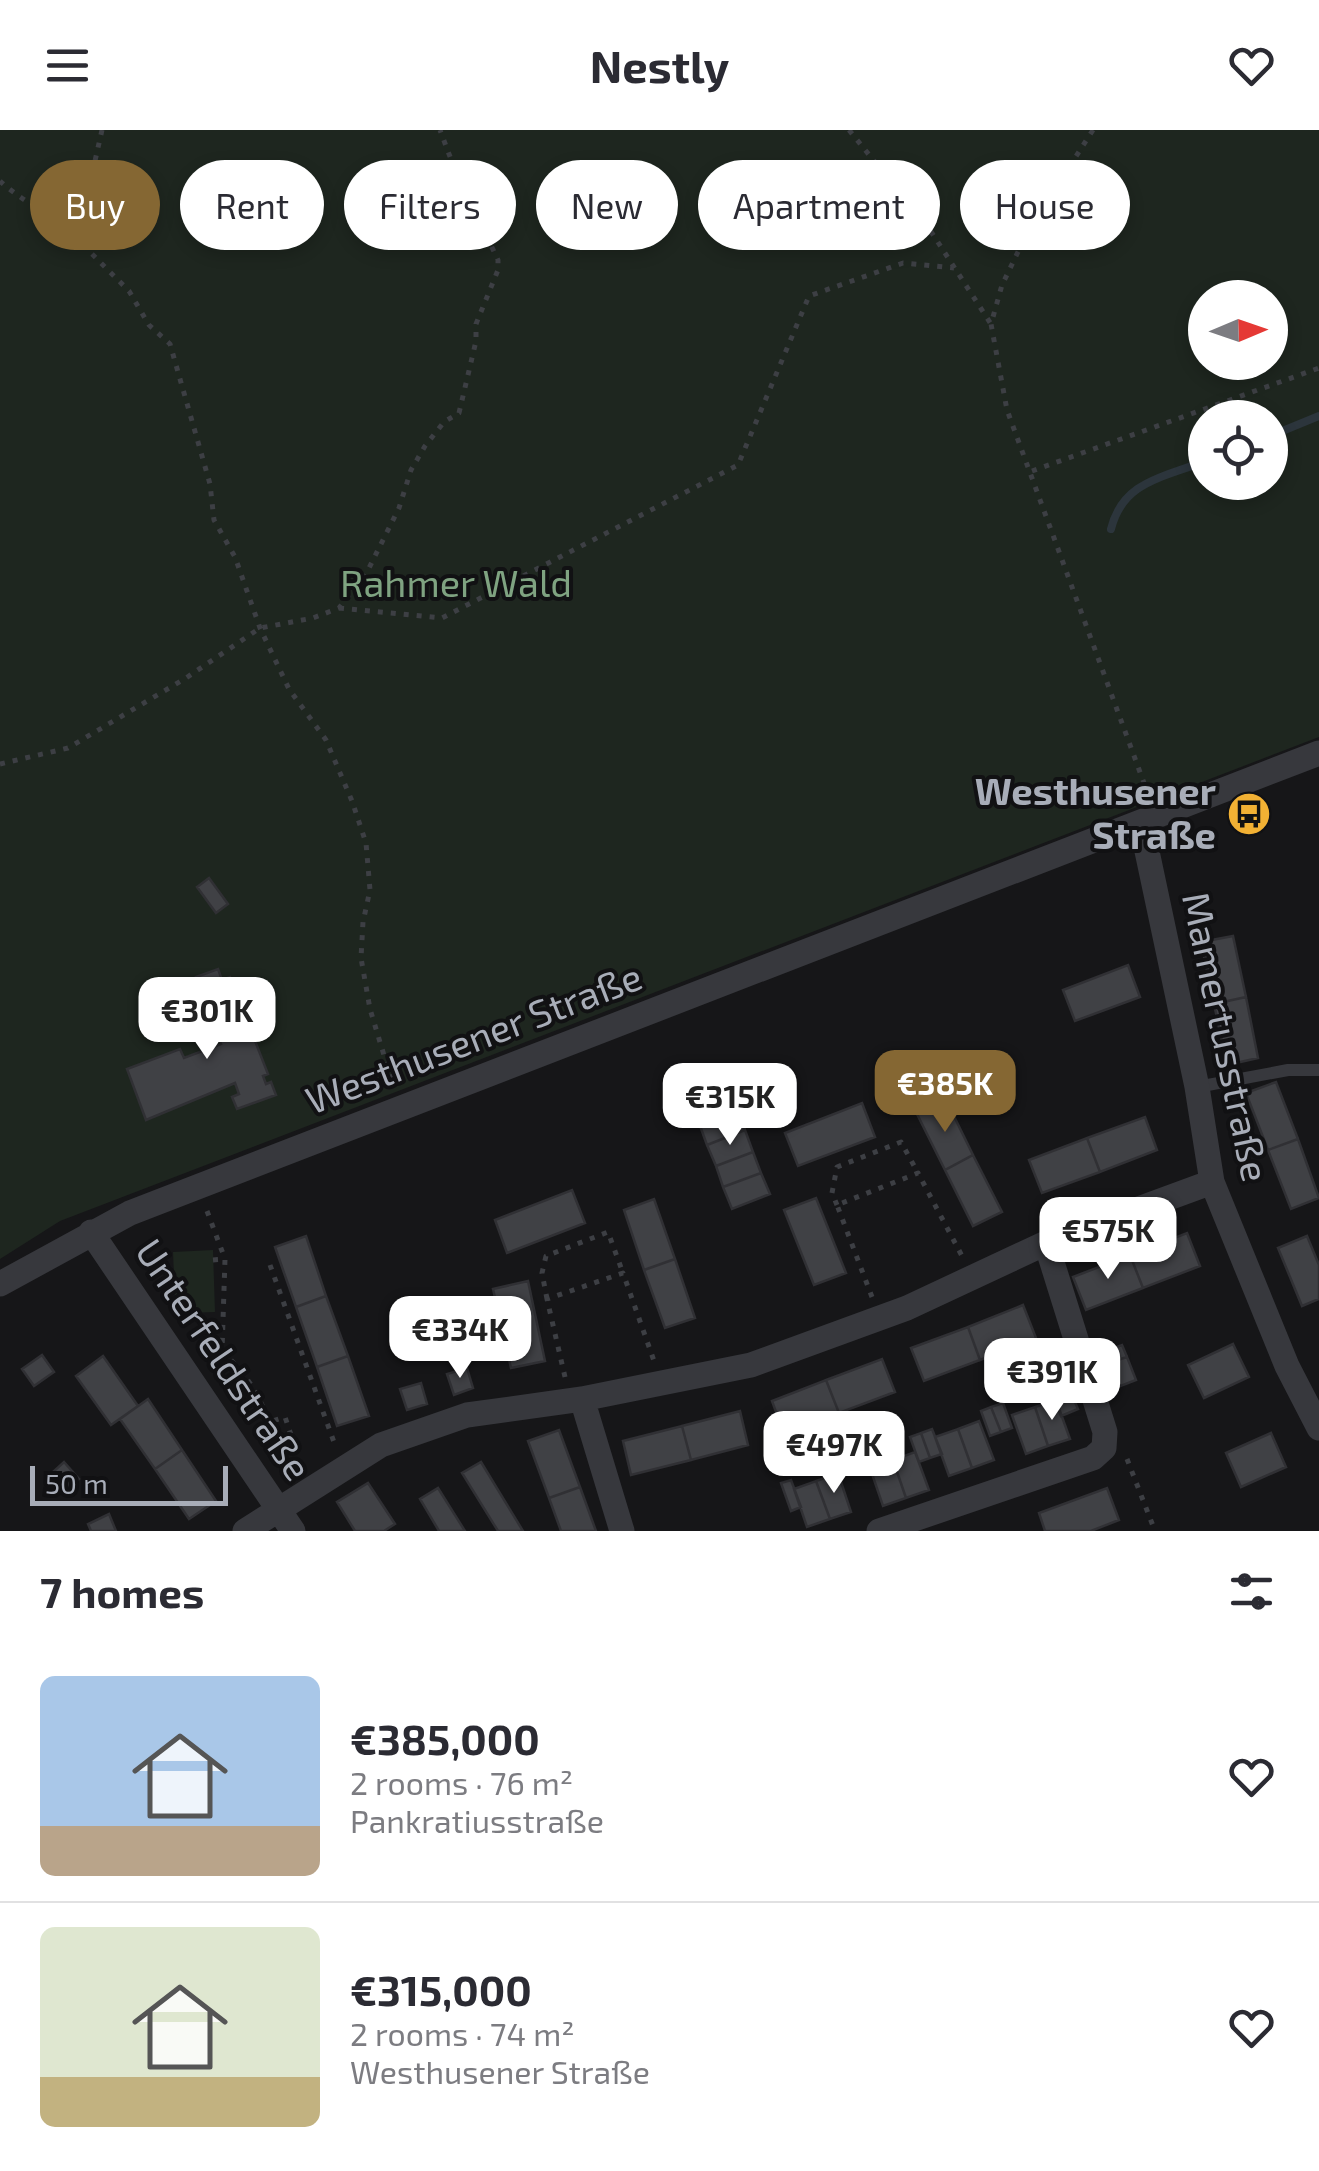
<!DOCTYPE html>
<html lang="en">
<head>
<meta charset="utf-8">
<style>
  :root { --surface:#fff; --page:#f7f7f7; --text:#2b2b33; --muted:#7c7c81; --line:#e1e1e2; --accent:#856733 }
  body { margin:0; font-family:"Exo 2",sans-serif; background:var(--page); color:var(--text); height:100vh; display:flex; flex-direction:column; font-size:38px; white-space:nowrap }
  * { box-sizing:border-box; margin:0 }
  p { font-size:32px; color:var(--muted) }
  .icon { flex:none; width:55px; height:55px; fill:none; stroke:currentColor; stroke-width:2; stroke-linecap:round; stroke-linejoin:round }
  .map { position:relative; height:1401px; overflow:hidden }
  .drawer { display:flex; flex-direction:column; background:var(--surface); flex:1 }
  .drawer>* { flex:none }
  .hud { position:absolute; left:30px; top:30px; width:1260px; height:90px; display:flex; gap:20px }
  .needle { width:65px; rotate:88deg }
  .fabs { position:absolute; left:1188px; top:150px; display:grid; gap:20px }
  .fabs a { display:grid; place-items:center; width:100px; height:100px; border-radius:50%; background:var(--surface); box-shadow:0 5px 15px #0003; font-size:50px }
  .scale { position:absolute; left:30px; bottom:25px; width:198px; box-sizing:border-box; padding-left:10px; border:5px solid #a8adb8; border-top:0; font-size:28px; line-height:35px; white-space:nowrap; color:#a8adb8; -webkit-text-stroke:8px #111113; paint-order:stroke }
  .price { position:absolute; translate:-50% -85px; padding:0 22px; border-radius:20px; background:#fff; color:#222; font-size:32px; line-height:65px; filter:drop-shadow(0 2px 5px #0008) }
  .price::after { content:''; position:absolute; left:50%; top:60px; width:30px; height:22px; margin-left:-15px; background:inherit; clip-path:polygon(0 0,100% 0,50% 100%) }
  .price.active { background:var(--accent); color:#fff }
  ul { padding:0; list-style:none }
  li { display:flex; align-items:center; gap:30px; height:250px; padding:0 40px }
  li+li { border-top:2px solid var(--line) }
  li span { display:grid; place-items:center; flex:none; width:280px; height:200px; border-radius:15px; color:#555 }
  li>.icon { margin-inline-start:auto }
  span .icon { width:120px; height:120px; fill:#fffc; stroke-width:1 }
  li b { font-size:42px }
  h2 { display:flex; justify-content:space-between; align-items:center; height:120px; padding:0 40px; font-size:42px }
  .chip { padding:0 35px; border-radius:45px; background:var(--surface); box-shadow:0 5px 15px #0003; font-size:35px; line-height:90px }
  .chip.active { background:var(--accent); color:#fff }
  header { display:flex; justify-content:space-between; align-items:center; height:130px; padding:0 40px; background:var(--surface); font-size:45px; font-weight:700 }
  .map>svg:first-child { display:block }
</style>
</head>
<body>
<header><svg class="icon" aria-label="menu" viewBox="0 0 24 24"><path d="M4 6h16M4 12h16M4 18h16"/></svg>Nestly<svg class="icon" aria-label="heart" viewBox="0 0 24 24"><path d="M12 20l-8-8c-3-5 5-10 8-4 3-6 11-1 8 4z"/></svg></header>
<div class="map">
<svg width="1319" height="1401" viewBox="0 0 1319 1401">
  <rect width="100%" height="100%" fill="#161618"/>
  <path fill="#1e261f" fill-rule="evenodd" d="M0 0H1319V607L60 1091 0 1129ZM1205 168H1270V232H1205ZM1205 288H1270V352H1205Z
    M213 1120 215 1182 186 1183 175 1167 173 1122Z"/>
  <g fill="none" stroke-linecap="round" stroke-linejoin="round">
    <path stroke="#2c353c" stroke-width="8" d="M1270 306 1319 286
      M1111 399C1123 351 1163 348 1205 331"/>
  </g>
  <path fill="#404145" stroke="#303034" stroke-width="2.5" d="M209 748 228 774 216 783 197 757Z
    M1233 806 1246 867 1214 874 1201 812Z
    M1128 835 1140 867 1075 891 1063 860Z
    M218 839 222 850 200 858 196 847Z
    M230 847 268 944 263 946 266 954 271 952 276 965 237 979 232 967 239 964 235 953 146 990 127 939 180 919 184 928 221 914 200 858Z
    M1246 867 1258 928 1227 935 1214 874Z
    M1276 952 1298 1009 1268 1020 1246 963Z
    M728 957 737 979 699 993 691 972Z
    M946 970 973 1025 945 1040 917 984Z
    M862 973 875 1007 798 1036 785 1003Z
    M737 979 745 1000 707 1015 699 993Z
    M1145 987 1157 1020 1100 1042 1087 1008Z
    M745 1000 753 1022 716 1036 707 1015Z
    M1087 1008 1100 1042 1042 1063 1029 1030Z
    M1298 1009 1319 1068 1291 1079 1268 1020Z
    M753 1022 761 1043 723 1057 716 1036Z
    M973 1025 1002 1082 973 1096 945 1040Z
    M761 1043 770 1064 732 1079 723 1057Z
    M572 1060 585 1093 507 1123 495 1090Z
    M816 1068 846 1143 814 1155 784 1080Z
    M654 1069 675 1129 644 1140 624 1080Z
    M1187 1103 1200 1136 1143 1158 1130 1125Z
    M306 1106 326 1166 296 1177 275 1117Z
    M1307 1106 1319 1135V1169L1302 1176 1278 1118Z
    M1130 1125 1143 1158 1086 1180 1073 1147Z
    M675 1129 695 1188 665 1198 644 1140Z
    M528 1151 545 1231 511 1238 493 1159Z
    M326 1166 348 1226 317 1237 296 1177Z
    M1023 1175 1036 1208 980 1230 968 1197Z
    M968 1197 980 1230 924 1251 911 1218Z
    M1233 1214 1249 1247 1204 1268 1188 1235Z
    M1122 1215 1127 1227 1108 1233 1103 1222Z
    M42 1225 54 1242 34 1256 22 1239Z
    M103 1226 138 1276 111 1295 76 1246Z
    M348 1226 369 1286 337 1296 317 1237Z
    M1127 1227 1136 1250 1118 1257 1108 1233Z
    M882 1229 895 1262 839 1283 826 1250Z
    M467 1238 473 1258 454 1265 447 1244Z
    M826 1250 839 1283 784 1304 772 1271Z
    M1066 1251 1078 1279 1061 1286 1050 1258Z
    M421 1253 427 1274 407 1280 400 1259Z
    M148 1269 182 1320 155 1339 120 1289Z
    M1056 1270 1070 1309 1048 1316 1035 1277Z
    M1003 1273 1012 1298 1001 1302 991 1277Z
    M991 1277 1001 1302 990 1306 981 1281Z
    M1035 1277 1048 1316 1026 1324 1012 1285Z
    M740 1281 748 1315 691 1330 682 1296Z
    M979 1291 994 1330 972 1338 958 1299Z
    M682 1296 691 1330 631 1345 623 1311Z
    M932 1299 942 1324 930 1328 921 1303Z
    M958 1299 972 1338 949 1346 935 1307Z
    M559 1300 580 1357 549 1368 528 1311Z
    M921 1303 930 1328 919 1332 910 1307Z
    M1271 1303 1286 1337 1241 1357 1226 1323Z
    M182 1320 216 1371 189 1389 155 1339Z
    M915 1322 929 1360 906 1368 893 1330Z
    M893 1330 906 1368 883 1376 870 1338Z
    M64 1332 79 1349 69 1358 54 1341Z
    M481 1332 523 1401H498L462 1343Z
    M838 1343 851 1382 830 1389 816 1351Z
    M791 1350 801 1377 791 1381 781 1353Z
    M816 1351 830 1389 807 1397 794 1359Z
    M368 1353 395 1394 384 1401H355L337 1372Z
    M580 1357 596 1401H561L549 1368Z
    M438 1358 465 1401H439L420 1369Z
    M1107 1358 1119 1390 1091 1401H1045L1039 1383Z
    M109 1384 116 1401H91L88 1394Z"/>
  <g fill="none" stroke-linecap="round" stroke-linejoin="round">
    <path stroke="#3d3f44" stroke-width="5" stroke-dasharray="5 8" stroke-linecap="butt" d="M102 0 80 97 85 117 129 161 149 195 170 214 210 354 214 390 235 427 260 498 289 559 326 610 352 671 366 713 370 760 363 792 361 828 370 879 393 955
      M849 0 930 100 991 194
      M1093 0 1029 99 1002 155 991 194 1007 280 1144 653 1143 665
      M0 51C14 65 61 95 80 97
      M1032 341 1319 238
      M339 478 442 488 738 335 809 166 903 133 954 138
      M0 634 68 618 186 548 260 498 313 488 339 478 367 442 399 378 411 340 425 316 444 292 459 283 476 211V194L498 140V130L455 40 440 0
      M837 1075 832 1063 837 1037 901 1012 918 1043
      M207 1081 225 1129
      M213 1130 225 1129 222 1221C246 1244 258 1262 269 1292L285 1287 292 1308
      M270 1135 335 1315
      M872 1167 837 1075 918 1043 962 1126
      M547 1169 542 1143 546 1126 608 1102 623 1143
      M565 1247 547 1169 623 1143 654 1231
      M1127 1329 1155 1401"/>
    <path stroke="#37383d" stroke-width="12" d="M1197 957 1288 940H1319"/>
    <path stroke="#37383d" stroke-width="25" d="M1141 693 1197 957 1212 1052 1287 1236 1319 1298
      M91 1102 293 1401
      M0 1154 130 1083 1319 623
      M582 1269 622 1401
      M245 1401 381 1315 467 1285 582 1269 751 1235 907 1178 1046 1113 1212 1052
      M879 1401 1093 1328 1104 1318 1105 1302 1046 1113"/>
  </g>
  <defs>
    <g id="bus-disc" transform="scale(2.25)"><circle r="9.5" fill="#f2b134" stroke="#111113"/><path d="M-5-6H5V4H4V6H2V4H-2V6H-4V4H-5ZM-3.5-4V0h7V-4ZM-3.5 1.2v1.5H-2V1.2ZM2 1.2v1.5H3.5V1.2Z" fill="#111"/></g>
  </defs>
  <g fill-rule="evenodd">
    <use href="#bus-disc" x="1249" y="684"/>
  </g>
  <g text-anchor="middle" stroke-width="8" stroke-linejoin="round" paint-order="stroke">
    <g font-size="38" fill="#7fa381" stroke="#111113">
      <text x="456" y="467">Rahmer Wald</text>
    </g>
    <g font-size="38" font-weight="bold" fill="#a8adb8" stroke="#111113" text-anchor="end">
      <text x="1216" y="675">Westhusener<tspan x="1216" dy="44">Straße</tspan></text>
    </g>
    <g font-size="38" fill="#a8adb8" stroke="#111113">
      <text transform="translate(1225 907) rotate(78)" y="13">Mamertusstraße</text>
      <text transform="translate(474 909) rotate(-21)" y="13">Westhusener Straße</text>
      <text transform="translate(223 1230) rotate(56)" y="13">Unterfeldstraße</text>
    </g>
  </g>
</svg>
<div class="fabs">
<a><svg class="needle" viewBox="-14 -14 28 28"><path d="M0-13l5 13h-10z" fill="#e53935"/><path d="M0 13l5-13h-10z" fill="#7c7c81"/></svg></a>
<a><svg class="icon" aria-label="locate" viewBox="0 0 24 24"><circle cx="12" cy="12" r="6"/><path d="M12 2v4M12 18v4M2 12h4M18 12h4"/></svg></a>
</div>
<div class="scale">50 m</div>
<b class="price" style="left:207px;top:932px">€301K</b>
<b class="price active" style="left:945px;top:1005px">€385K</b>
<b class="price" style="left:730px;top:1018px">€315K</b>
<b class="price" style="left:1108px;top:1152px">€575K</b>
<b class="price" style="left:460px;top:1251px">€334K</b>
<b class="price" style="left:1052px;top:1293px">€391K</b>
<b class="price" style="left:834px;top:1366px">€497K</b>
<div class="hud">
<a class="chip active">Buy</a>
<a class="chip">Rent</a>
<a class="chip">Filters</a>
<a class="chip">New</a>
<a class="chip">Apartment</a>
<a class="chip">House</a>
</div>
</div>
<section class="drawer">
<h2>7 homes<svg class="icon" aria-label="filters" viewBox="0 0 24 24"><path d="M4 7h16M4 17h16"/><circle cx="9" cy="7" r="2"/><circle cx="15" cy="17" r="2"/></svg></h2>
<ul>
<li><span style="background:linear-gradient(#a9c7e8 75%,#b9a48a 0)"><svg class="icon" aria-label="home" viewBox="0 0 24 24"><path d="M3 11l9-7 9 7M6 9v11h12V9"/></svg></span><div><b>€385,000</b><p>2 rooms · 76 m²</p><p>Pankratiusstraße</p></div><svg class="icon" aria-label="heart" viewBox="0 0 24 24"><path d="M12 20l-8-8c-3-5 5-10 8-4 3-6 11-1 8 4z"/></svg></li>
<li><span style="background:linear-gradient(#dfe7d0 75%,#c2b280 0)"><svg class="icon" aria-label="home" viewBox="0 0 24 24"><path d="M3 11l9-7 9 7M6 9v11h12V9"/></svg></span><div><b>€315,000</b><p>2 rooms · 74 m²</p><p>Westhusener Straße</p></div><svg class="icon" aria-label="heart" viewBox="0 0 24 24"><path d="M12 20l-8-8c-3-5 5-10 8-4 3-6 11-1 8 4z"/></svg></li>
</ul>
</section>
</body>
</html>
